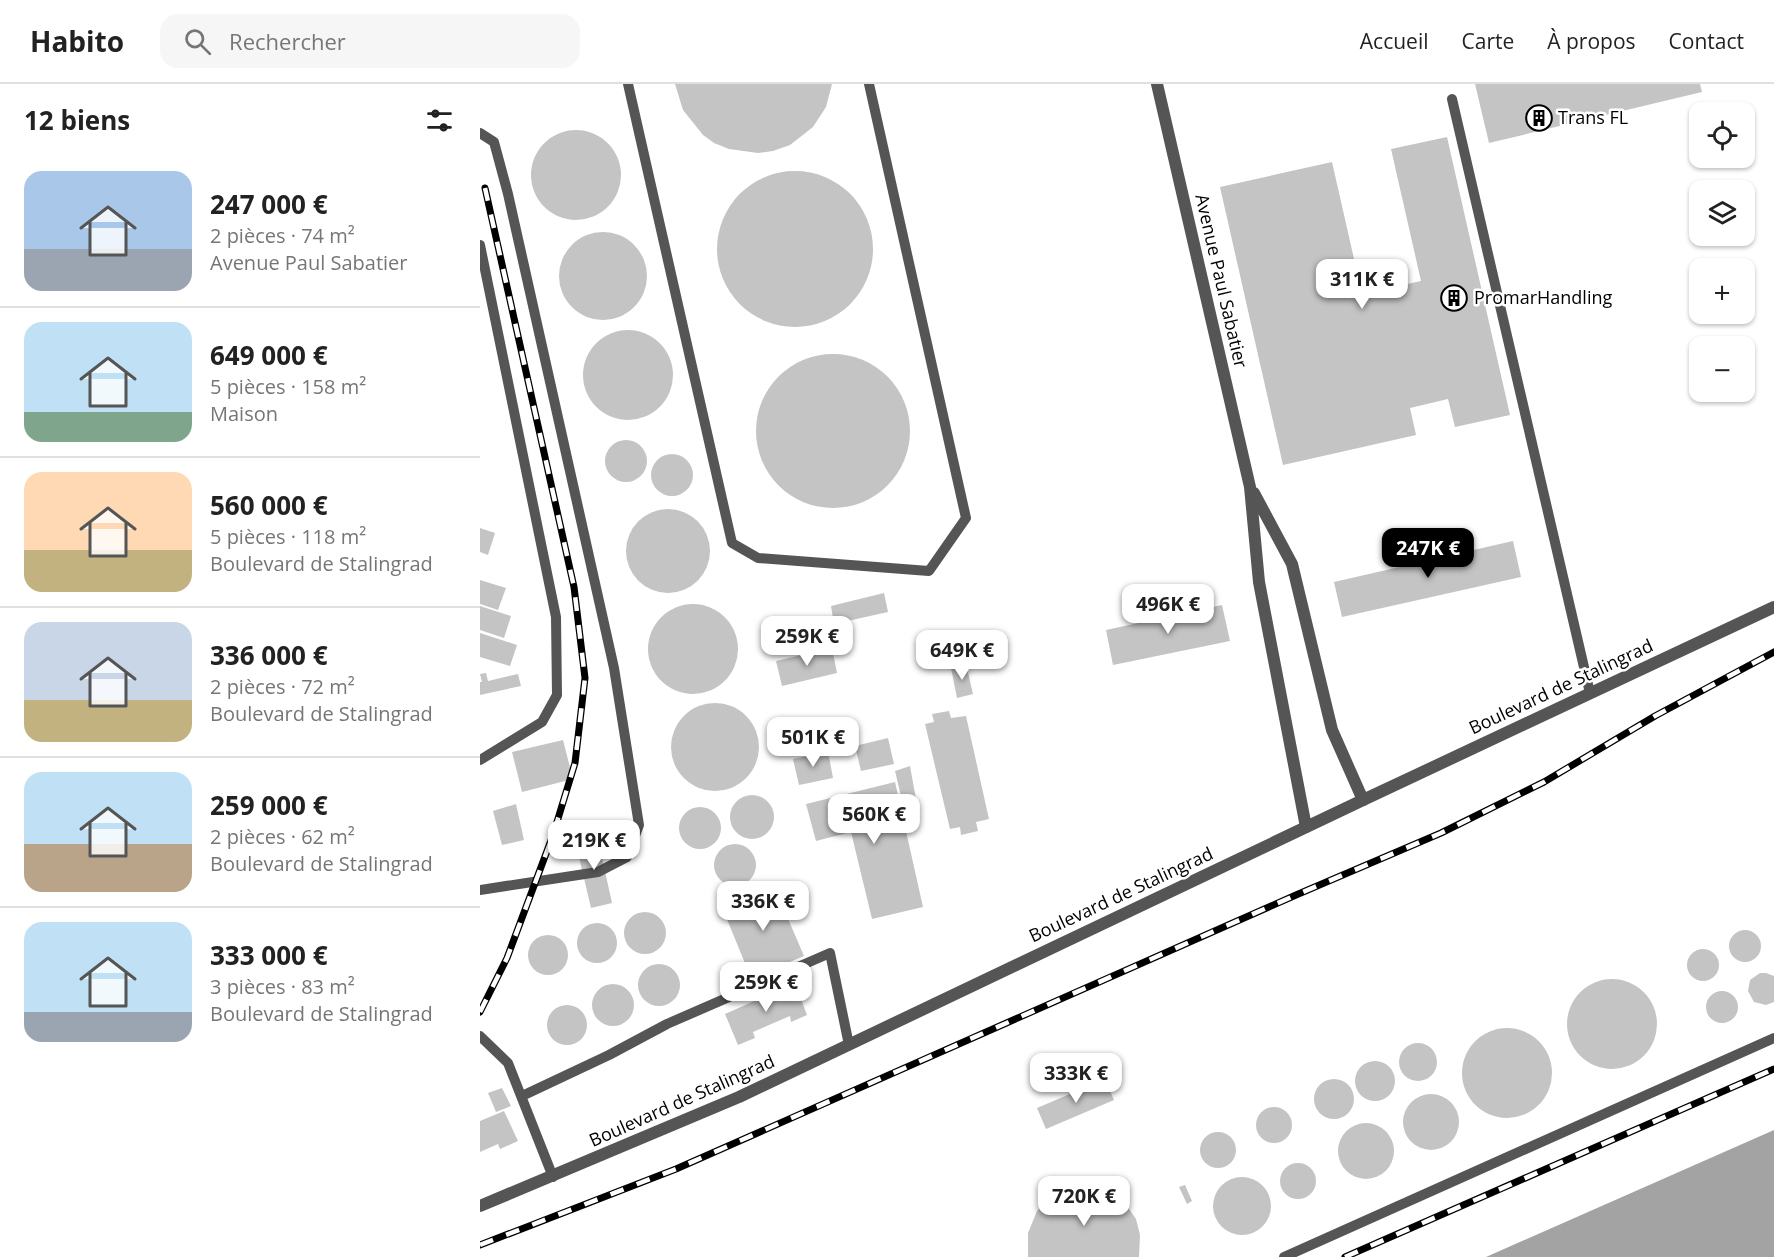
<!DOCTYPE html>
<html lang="fr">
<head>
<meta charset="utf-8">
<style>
  :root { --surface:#fff; --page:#f6f6f6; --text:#222; --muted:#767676; --line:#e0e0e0; --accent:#000 }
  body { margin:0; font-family:"Open Sans",sans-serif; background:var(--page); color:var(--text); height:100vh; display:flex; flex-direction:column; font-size:22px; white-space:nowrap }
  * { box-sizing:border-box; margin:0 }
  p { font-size:20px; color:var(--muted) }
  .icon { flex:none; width:33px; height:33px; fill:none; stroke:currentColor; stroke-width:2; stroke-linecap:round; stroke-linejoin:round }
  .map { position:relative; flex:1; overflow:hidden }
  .sheet { display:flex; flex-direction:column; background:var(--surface); width:480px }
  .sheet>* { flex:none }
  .buttons { position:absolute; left:1209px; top:18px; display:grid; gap:12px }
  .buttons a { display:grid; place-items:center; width:66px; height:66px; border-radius:12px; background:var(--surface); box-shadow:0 2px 4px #0004; font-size:30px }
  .price { position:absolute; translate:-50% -51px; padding:0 14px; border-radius:12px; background:#fff; color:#222; font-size:20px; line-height:39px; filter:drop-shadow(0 2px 3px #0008) }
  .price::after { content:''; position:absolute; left:50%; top:36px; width:18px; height:14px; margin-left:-9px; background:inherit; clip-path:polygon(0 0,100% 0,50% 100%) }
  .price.selected { background:var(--accent); color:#fff }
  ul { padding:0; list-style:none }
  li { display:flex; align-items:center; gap:18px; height:150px; padding:0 24px }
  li+li { border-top:2px solid var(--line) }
  li span { display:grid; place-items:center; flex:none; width:168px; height:120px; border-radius:18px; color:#555 }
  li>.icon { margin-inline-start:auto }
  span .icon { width:72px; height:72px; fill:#fffc; stroke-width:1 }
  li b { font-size:26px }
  h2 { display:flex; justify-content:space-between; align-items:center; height:72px; padding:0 24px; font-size:26px }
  header { display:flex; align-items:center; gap:36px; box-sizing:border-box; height:84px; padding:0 30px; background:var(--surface); border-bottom:2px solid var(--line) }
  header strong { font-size:28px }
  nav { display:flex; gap:33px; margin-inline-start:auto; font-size:21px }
  .search { width:420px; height:54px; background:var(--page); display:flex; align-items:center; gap:15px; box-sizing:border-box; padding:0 21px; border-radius:18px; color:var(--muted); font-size:22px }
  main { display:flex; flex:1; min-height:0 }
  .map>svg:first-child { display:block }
</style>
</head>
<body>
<header>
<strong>Habito</strong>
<div class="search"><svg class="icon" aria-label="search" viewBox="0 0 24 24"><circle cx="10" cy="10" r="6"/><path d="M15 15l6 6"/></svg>Rechercher</div>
<nav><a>Accueil</a><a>Carte</a><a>À propos</a><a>Contact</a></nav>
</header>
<main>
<section class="sheet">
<h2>12 biens<svg class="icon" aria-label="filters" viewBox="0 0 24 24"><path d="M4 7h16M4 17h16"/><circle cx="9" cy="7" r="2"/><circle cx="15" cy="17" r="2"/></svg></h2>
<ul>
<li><span style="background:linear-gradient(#a9c7e8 65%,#9aa5b1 0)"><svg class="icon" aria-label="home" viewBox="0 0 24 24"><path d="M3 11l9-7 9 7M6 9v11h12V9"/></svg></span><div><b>247 000 €</b><p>2 pièces · 74 m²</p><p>Avenue Paul Sabatier</p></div></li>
<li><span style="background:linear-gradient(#bfe0f5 75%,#7fa58c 0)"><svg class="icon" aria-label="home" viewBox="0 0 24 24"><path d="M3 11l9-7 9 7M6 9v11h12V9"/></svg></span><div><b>649 000 €</b><p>5 pièces · 158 m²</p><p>Maison</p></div></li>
<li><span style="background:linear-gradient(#ffd9b3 65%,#c2b280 0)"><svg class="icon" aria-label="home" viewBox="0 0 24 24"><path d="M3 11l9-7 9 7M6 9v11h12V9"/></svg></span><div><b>560 000 €</b><p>5 pièces · 118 m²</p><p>Boulevard de Stalingrad</p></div></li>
<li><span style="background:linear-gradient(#c9d6e8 65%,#c2b280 0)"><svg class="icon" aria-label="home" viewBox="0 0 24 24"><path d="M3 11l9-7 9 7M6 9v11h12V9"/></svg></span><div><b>336 000 €</b><p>2 pièces · 72 m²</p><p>Boulevard de Stalingrad</p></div></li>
<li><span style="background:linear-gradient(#bfe0f5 60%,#b9a48a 0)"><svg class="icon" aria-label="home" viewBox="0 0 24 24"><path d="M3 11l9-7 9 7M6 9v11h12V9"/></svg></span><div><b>259 000 €</b><p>2 pièces · 62 m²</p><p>Boulevard de Stalingrad</p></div></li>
<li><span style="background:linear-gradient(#bfe0f5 75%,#9aa5b1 0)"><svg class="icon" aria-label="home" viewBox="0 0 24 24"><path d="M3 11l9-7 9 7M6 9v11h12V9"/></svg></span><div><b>333 000 €</b><p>3 pièces · 83 m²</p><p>Boulevard de Stalingrad</p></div></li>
</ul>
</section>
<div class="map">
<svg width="1294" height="1173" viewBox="0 0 1294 1173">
  <rect width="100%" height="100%" fill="#fff"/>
  <path fill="#a3a3a3" d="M1294 1046V1173H1006Z"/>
  <path fill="#c4c4c4" d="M195 0H352L346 23 333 43 310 61 293 67 278 69 249 65 234 59 223 51 203 26Z
    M995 0H1220L1222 8 1009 59Z
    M51 91a45 45 0 1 1 90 0a45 45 0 1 1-90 0Z
    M967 53 1030 331 975 343 968 315 930 324 936 351 803 381 740 103 852 78 882 210 941 197 911 65Z
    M237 165a78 78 0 1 1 156 0a78 78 0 1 1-156 0Z
    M79 192a44 44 0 1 1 88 0a44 44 0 1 1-88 0Z
    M103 291a45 45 0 1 1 90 0a45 45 0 1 1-90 0Z
    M276 347a77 77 0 1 1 154 0a77 77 0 1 1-154 0Z
    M125 377a21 21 0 1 1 42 0a21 21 0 1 1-42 0Z
    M171 391a21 21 0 1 1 42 0a21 21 0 1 1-42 0Z
    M146 467a42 42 0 1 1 84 0a42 42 0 1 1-84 0Z
    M0 444 15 449 8 471 0 468Z
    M1033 457 1041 493 862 533 854 498Z
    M0 496 26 504 18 526 0 520Z
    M404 509 408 528 354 540 351 522Z
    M168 565a45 45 0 1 1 90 0a45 45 0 1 1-90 0Z
    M742 521 750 557 633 581 626 546Z
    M0 522 31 532 24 554 0 546Z
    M0 549 37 561 30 582 0 573Z
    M352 564 357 589 302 602 296 577Z
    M486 580 493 610 477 614 471 584Z
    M6 589 8 597 38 590 41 602 0 611V598H2L0 590Z
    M191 663a44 44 0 1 1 88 0a44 44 0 1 1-88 0Z
    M469 627 471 634 486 632 509 735 496 738 498 747 481 751 480 743 470 745 445 640 454 638 452 630Z
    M408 654 414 680 381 687 375 662Z
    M83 656 93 695 42 708 32 668Z
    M348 668 353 694 319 701 313 675Z
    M430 682 438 726 425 729 415 687Z
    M415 698 443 823 392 835 371 748 336 757 326 720Z
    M250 733a22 22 0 1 1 44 0a22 22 0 1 1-44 0Z
    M36 720 44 756 22 761 13 727Z
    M199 744a21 21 0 1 1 42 0a21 21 0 1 1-42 0Z
    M117 751 132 819 111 824 95 756Z
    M234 781a21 21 0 1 1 42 0a21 21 0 1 1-42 0Z
    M294 802 324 872 271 894 242 823Z
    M144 849a21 21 0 1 1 42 0a21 21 0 1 1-42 0Z
    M97 859a20 20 0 1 1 40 0a20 20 0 1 1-40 0Z
    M1249 862a16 16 0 1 1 32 0a16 16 0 1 1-32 0Z
    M48 871a20 20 0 1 1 40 0a20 20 0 1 1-40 0Z
    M1207 881a16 16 0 1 1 32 0a16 16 0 1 1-32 0Z
    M158 901a21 21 0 1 1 42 0a21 21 0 1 1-42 0Z
    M1280 889H1286L1294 892V918L1286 921 1274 918 1268 907 1270 896Z
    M1087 940a45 45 0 1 1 90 0a45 45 0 1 1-90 0Z
    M315 899 327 931 311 938 310 932 273 948 275 954 258 961 245 930Z
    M112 921a21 21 0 1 1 42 0a21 21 0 1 1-42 0Z
    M1226 923a16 16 0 1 1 32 0a16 16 0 1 1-32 0Z
    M67 941a20 20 0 1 1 40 0a20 20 0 1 1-40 0Z
    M982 989a45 45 0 1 1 90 0a45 45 0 1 1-90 0Z
    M919 978a19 19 0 1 1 38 0a19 19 0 1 1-38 0Z
    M875 997a20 20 0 1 1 40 0a20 20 0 1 1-40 0Z
    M625 995 634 1016 566 1045 557 1024Z
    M834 1015a20 20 0 1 1 40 0a20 20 0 1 1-40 0Z
    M22 1004 31 1022 16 1028 8 1009Z
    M923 1038a28 28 0 1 1 56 0a28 28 0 1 1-56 0Z
    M776 1041a18 18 0 1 1 36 0a18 18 0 1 1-36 0Z
    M24 1027 38 1057 20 1065 18 1060 0 1068V1037Z
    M858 1067a28 28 0 1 1 56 0a28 28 0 1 1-56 0Z
    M720 1066a18 18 0 1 1 36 0a18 18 0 1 1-36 0Z
    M800 1097a18 18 0 1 1 36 0a18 18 0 1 1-36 0Z
    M733 1122a29 29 0 1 1 58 0a29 29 0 1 1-58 0Z
    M705 1101 712 1117 707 1120 699 1103Z
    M597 1103 621 1105 635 1112 647 1122 656 1135 660 1151 659 1173H548V1149L557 1127 574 1111Z"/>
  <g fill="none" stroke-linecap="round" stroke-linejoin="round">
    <path stroke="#555" stroke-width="10" d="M148 0 252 459 278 474 449 487 486 434 389 0
      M972 15 1110 609
      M0 49 14 58 28 110 134 584 159 741 147 773 118 788 0 806
      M0 161 76 533 77 611 62 638 0 676
      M0 952 28 979 73 1093
      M42 1012 129 971 187 940 350 869 369 961
      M804 1173 1294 954"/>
    <path stroke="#555" stroke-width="12" d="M677 0 770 403 779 498 826 743
      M774 409 812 480 852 646 883 716"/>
    <path stroke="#555" stroke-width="12" d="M0 1122 259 1013 883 716 1294 523"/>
    <g stroke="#000" stroke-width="7">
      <path id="rail" d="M0 928 27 874 73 751 95 679 105 594 94 503 5 104
        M0 1161 196 1085 816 811 961 749 1064 698 1175 632 1294 568
        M865 1173 1294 985"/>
    </g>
    <use href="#rail" stroke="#fff" stroke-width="4.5" stroke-dasharray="14" stroke-linecap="butt"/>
  </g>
  <defs>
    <g id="building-ring" transform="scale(1.35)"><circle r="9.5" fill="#fff" stroke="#000" stroke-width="1.5"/><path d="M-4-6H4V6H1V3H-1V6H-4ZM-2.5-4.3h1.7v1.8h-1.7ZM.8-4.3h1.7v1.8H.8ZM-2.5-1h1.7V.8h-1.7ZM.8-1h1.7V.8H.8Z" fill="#000"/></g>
  </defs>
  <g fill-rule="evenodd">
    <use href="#building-ring" x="1059" y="34"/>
    <use href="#building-ring" x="974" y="214"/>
  </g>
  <g text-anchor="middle" stroke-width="5" stroke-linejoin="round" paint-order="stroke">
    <g font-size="18" fill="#000" stroke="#fff" text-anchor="start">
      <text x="1078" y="40">Trans FL</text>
      <text x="994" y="220">PromarHandling</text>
    </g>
    <g font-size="18" fill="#000" stroke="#fff">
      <text transform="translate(741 197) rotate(77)" y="6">Avenue Paul Sabatier</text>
      <text transform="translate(1081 603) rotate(-25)" y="6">Boulevard de Stalingrad</text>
      <text transform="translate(641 811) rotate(-25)" y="6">Boulevard de Stalingrad</text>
      <text transform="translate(202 1017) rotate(-24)" y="6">Boulevard de Stalingrad</text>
    </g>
  </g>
</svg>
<div class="buttons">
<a><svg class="icon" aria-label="locate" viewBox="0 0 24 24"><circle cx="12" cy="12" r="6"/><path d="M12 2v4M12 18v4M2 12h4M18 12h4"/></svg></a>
<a><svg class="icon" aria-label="layers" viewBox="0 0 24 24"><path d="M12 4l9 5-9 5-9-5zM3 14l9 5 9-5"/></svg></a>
<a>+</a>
<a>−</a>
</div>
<b class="price" style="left:882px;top:226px">311K €</b>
<b class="price selected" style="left:948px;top:495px">247K €</b>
<b class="price" style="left:688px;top:551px">496K €</b>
<b class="price" style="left:327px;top:583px">259K €</b>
<b class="price" style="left:482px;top:597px">649K €</b>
<b class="price" style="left:333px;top:684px">501K €</b>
<b class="price" style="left:394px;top:761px">560K €</b>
<b class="price" style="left:114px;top:787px">219K €</b>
<b class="price" style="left:283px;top:848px">336K €</b>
<b class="price" style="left:286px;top:929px">259K €</b>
<b class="price" style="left:596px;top:1020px">333K €</b>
<b class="price" style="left:604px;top:1143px">720K €</b>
</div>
</main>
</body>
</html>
